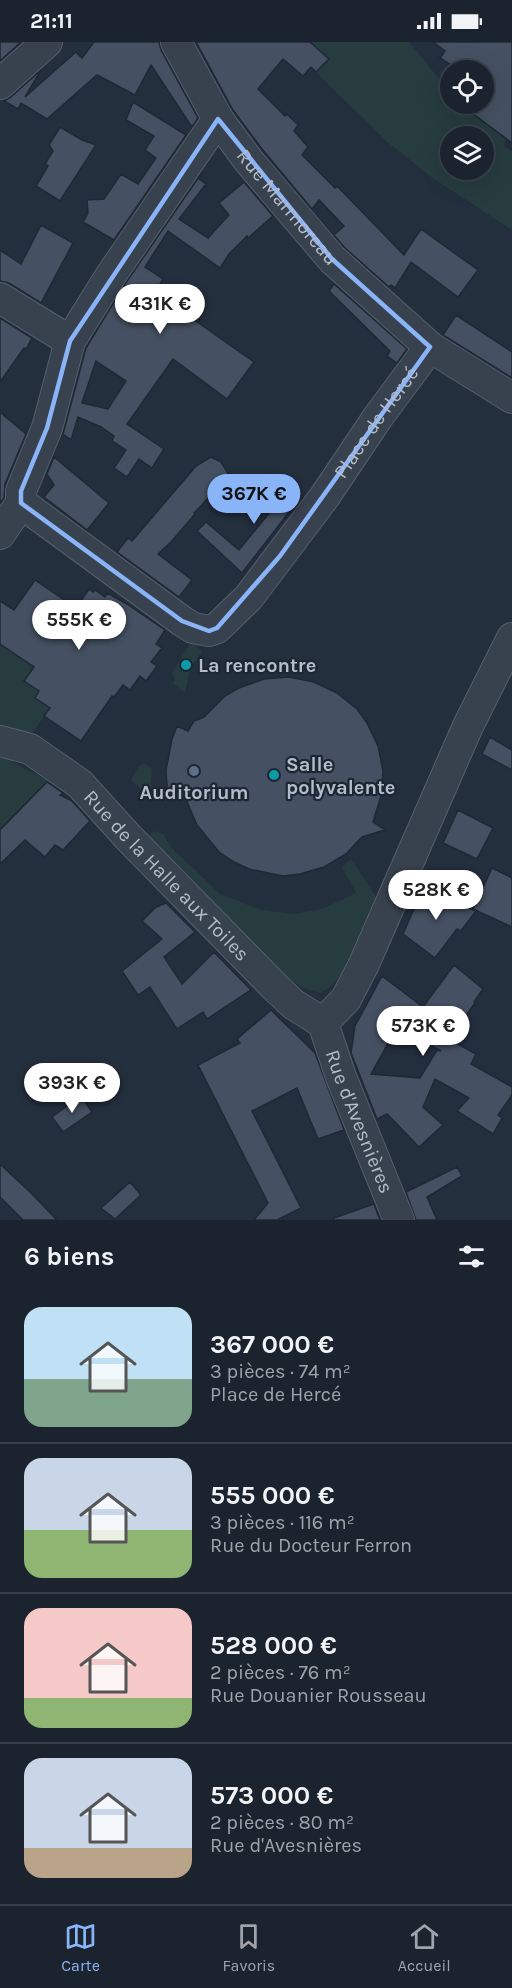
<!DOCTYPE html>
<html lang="fr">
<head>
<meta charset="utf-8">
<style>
  :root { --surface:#1b232e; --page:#242b36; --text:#f1f3f6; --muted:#a0a4aa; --line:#39404a; --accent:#8ab4f8 }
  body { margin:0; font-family:Karla,sans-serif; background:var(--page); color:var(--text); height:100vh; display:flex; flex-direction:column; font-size:22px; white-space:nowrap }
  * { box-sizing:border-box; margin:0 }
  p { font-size:20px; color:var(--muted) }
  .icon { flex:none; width:33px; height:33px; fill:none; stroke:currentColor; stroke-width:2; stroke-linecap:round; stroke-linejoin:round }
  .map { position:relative; height:1178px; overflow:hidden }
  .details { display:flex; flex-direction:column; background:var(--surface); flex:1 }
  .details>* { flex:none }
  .buttons { position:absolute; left:440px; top:18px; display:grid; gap:12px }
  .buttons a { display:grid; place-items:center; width:54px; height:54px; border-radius:50%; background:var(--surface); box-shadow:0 6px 24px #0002,0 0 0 2px var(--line); font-size:30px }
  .price { position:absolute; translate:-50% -51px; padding:0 14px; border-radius:21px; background:#fff; color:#222; font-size:20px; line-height:39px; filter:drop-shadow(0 2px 3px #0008) }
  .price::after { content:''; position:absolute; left:50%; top:36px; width:18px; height:14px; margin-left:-9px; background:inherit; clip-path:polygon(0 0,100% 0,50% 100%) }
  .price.on { background:var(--accent); color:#111 }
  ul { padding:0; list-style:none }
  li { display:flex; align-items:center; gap:18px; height:150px; padding:0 24px }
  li+li { border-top:2px solid var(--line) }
  li span { display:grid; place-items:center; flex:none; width:168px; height:120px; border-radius:18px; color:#555 }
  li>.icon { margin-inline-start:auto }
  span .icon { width:72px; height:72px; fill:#fffc; stroke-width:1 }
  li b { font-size:26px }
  h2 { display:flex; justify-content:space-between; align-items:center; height:72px; padding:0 24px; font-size:26px }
  .status { display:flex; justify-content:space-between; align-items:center; height:42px; padding:0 30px; background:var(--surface); direction:ltr }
  .status svg { height:16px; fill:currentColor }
  .tab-bar { display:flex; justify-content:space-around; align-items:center; height:84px; border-top:2px solid var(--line); background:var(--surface); font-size:16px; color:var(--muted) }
  .tab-bar a { display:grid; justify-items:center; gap:3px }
  .tab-bar .on { color:var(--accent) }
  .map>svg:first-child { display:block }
</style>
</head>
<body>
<div class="status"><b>21:11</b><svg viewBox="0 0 49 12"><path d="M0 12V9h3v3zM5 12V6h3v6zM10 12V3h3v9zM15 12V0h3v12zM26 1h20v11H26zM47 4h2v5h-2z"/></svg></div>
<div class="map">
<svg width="512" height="1178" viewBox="0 0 512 1178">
  <rect width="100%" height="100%" fill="#242f3e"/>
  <path fill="#263c3f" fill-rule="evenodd" d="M310 0H409L450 50V62H460L505 94 504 104 512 109V188L434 137 386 99 316 30 328 17ZM450 94H483V128H450Z
    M191 600 202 609 190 628 185 651 173 641 175 638 172 631Z
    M0 602 34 625 39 649 35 656 50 666 12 720 48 739 0 786Z
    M144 721 152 727 150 756 131 738 139 724Z
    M154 789 163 792 171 805 220 852 261 868 294 872 322 867 356 851 342 825 351 817 376 855 343 929 333 943 320 951 304 946 285 934 149 793Z"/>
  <path fill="#455162" stroke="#1f2835" stroke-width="1.5" fill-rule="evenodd" d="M0 0H21L0 19Z
    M94 0H159L161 8 198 76 192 85 151 23 135 53 97 33 47 77 21 61 18 67 4 59 11 55 41 28 25 55 76 10 82 16Z
    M196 0H310L329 17 316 30 311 25 303 34 283 17 258 47 285 74 287 72 298 83 294 89 308 105 302 113 335 146 337 144 404 213 421 187 478 228 458 255 411 220 395 246 391 243 389 245 344 205 334 193 344 184 319 158 312 167 262 107 233 68Z
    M433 0H512V101L460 62H483V28H459L440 16 445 9Z
    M133 60 186 93 114 198 83 180 88 171 87 158 104 157 121 132 138 142 156 116 145 108 154 94 126 78Z
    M60 85 82 98 96 103 60 159 36 144 48 124 45 122 53 109 49 103Z
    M203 129 199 137 206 142 179 177 208 196 229 173 219 161 244 140 273 174 248 196 247 194 229 212 220 226 168 189 145 225 163 237 160 242 198 267 193 277 254 320 227 357 173 317 127 382 164 407 152 426 139 417 127 435 114 426 126 408 112 399 114 394 101 385 78 375 71 398 63 392 86 306 125 242ZM96 319 126 339 108 367 82 361Z
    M41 183 73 201 41 261 9 241 0 239V208L21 222Z
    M334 242 407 307 397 321 387 314 390 309 329 249Z
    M456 273 512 310V336L443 293Z
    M0 276 32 296 26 307 24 306 0 340Z
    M0 370 26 392 5 442 4 456 0 461Z
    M54 415 109 461 87 488 44 455 54 443 47 432Z
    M211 415 221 420 228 431 222 442 194 471 195 472 171 500 158 512 192 538 179 555 117 510 128 496 132 499 196 424Z
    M270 432 283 442 279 446 296 461 242 531 197 489 206 480 239 508 270 470 252 454Z
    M35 538 76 566 89 547 93 550 95 548 105 555 107 551 127 562 165 588 156 602 162 606 151 620 157 624 146 639 140 634 130 648 123 643 114 655 112 654 81 699 44 674 50 666 35 656 39 649 24 639 34 625 0 602V559L14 568Z
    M289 635 314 640 337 651 357 667 367 681 378 704 383 729 381 754 373 780 385 788 362 795 346 812 324 825 300 832 283 834 249 827 234 820 219 810 197 783 185 755 168 759 166 728 172 697 177 684 188 689 194 679 204 675 225 654 239 646 264 637Z
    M490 695 512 708V728L482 712Z
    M47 740 63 751 60 753 72 759 90 779 63 808 55 803 45 815 25 798 0 822V788Z
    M458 768 493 786 477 817 443 801Z
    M492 826 512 836V885L473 867Z
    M424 844 476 869 461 889 457 887 435 916 403 892Z
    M166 861 195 890 164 915 182 942 214 910 251 948 207 977 203 970 177 987 150 945 138 953 122 929 162 897 142 879 156 865Z
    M454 923 483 947 474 960 475 961 449 997 476 1012 471 1022 512 1045V1053L498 1073 502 1076 493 1092 457 1069 469 1056 435 1037 423 1065 443 1083 419 1105 387 1072 377 1077 351 1011 355 984 382 934 423 965ZM397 985 441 1009 437 1008 420 1036 371 1032Z
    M271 968 315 1011 344 1088 318 1097 297 1046 252 1069 301 1166 277 1178H254L268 1161 198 1023 240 1001 237 997Z
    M81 1054 92 1070 63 1090 52 1075Z
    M0 1122 30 1150 57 1178H23L0 1155Z
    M457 1125 462 1134 427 1155 437 1178H416L406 1150Z
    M130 1140 141 1153 115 1177 101 1166Z
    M374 1162 380 1178H334V1176Z"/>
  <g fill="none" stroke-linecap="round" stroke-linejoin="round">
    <g stroke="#565f6c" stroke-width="32">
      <g id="minor">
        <path id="s1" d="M176 0 218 77 248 118 332 217 430 305 512 356"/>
        <path d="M0 42 47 0"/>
        <path d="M0 256 70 299"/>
        <path id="s2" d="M21 461 182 579 193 586 209 589 217 586 249 555 325 454 378 375 430 305"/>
        <path d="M21 461V449L47 386 70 299 111 233 218 77"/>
        <path d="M0 492 21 461"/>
        <path id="s3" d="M0 699 30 707 80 742 128 795 273 943 293 962 323 981"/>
        <path d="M323 981 346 957 364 922 468 684 512 596"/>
        <path id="s4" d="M323 981 341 1035 399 1178"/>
      </g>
    </g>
    <use href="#minor" stroke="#38414e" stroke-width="30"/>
  </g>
  <path fill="none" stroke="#8ab4f8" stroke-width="4.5" stroke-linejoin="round" d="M218 77 332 217 430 305 280 514 217 586 209 589 182 579 21 461V449L47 386 70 299Z"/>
  <g fill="#0f9aa8" stroke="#1d2633" stroke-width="2">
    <circle cx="186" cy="623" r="6"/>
    <circle cx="274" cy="733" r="6"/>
  </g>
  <circle fill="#5c6f8a" stroke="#1d2633" stroke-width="2" cx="194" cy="729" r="6"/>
  <g text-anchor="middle" stroke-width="4.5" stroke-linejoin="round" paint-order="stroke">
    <g font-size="20" fill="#b4bcc9" stroke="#1d2633">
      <text dy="7" stroke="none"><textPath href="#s1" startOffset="200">Rue Marmoreau</textPath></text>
      <text dy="7" stroke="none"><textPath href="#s2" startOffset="498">Place de Hercé</textPath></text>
      <text dy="7" stroke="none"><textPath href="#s3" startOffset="218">Rue de la Halle aux Toiles</textPath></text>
      <text dy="7" stroke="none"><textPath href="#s4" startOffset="105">Rue d'Avesnières</textPath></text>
    </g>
    <g font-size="20" font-weight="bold" fill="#b4bcc9" stroke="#1d2633" text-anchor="start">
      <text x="198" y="630">La rencontre</text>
      <text x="286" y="729">Salle<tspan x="286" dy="23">polyvalente</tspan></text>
      <text x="194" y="757" text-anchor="middle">Auditorium</text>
    </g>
  </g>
</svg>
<div class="buttons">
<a><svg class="icon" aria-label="locate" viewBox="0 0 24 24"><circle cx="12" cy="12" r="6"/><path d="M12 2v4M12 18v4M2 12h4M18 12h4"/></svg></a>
<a><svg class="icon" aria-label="layers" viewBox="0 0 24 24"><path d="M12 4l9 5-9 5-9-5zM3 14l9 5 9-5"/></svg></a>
</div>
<b class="price" style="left:160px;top:293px">431K €</b>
<b class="price on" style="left:254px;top:483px">367K €</b>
<b class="price" style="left:79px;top:609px">555K €</b>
<b class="price" style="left:436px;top:879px">528K €</b>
<b class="price" style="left:423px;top:1015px">573K €</b>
<b class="price" style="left:72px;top:1072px">393K €</b>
</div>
<section class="details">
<h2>6 biens<svg class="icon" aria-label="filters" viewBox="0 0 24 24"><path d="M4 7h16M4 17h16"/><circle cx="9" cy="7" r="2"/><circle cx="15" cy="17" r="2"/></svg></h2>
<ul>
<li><span style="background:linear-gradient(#bfe0f5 60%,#7fa58c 0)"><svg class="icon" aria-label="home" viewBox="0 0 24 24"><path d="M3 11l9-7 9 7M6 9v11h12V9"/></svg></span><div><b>367 000 €</b><p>3 pièces · 74 m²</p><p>Place de Hercé</p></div></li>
<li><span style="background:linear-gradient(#c9d6e8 60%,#8fb573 0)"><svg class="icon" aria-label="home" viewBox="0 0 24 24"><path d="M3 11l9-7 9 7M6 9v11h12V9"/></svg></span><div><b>555 000 €</b><p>3 pièces · 116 m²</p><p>Rue du Docteur Ferron</p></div></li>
<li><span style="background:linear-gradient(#f6c9c9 75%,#8fb573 0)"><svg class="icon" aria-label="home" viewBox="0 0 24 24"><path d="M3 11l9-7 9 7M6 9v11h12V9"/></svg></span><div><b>528 000 €</b><p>2 pièces · 76 m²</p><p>Rue Douanier Rousseau</p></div></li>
<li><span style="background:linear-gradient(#c9d6e8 75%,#b9a48a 0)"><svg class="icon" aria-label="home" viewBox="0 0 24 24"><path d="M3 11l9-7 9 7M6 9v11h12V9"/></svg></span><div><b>573 000 €</b><p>2 pièces · 80 m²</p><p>Rue d'Avesnières</p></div></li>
</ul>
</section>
<nav class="tab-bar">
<a class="on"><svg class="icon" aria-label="map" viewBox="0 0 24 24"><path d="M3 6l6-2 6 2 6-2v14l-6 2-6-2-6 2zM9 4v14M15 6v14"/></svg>Carte</a>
<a><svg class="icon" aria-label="saved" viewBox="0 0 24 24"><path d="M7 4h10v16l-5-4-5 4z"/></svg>Favoris</a>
<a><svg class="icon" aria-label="home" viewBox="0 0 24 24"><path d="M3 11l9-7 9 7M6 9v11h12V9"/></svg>Accueil</a>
</nav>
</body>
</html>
